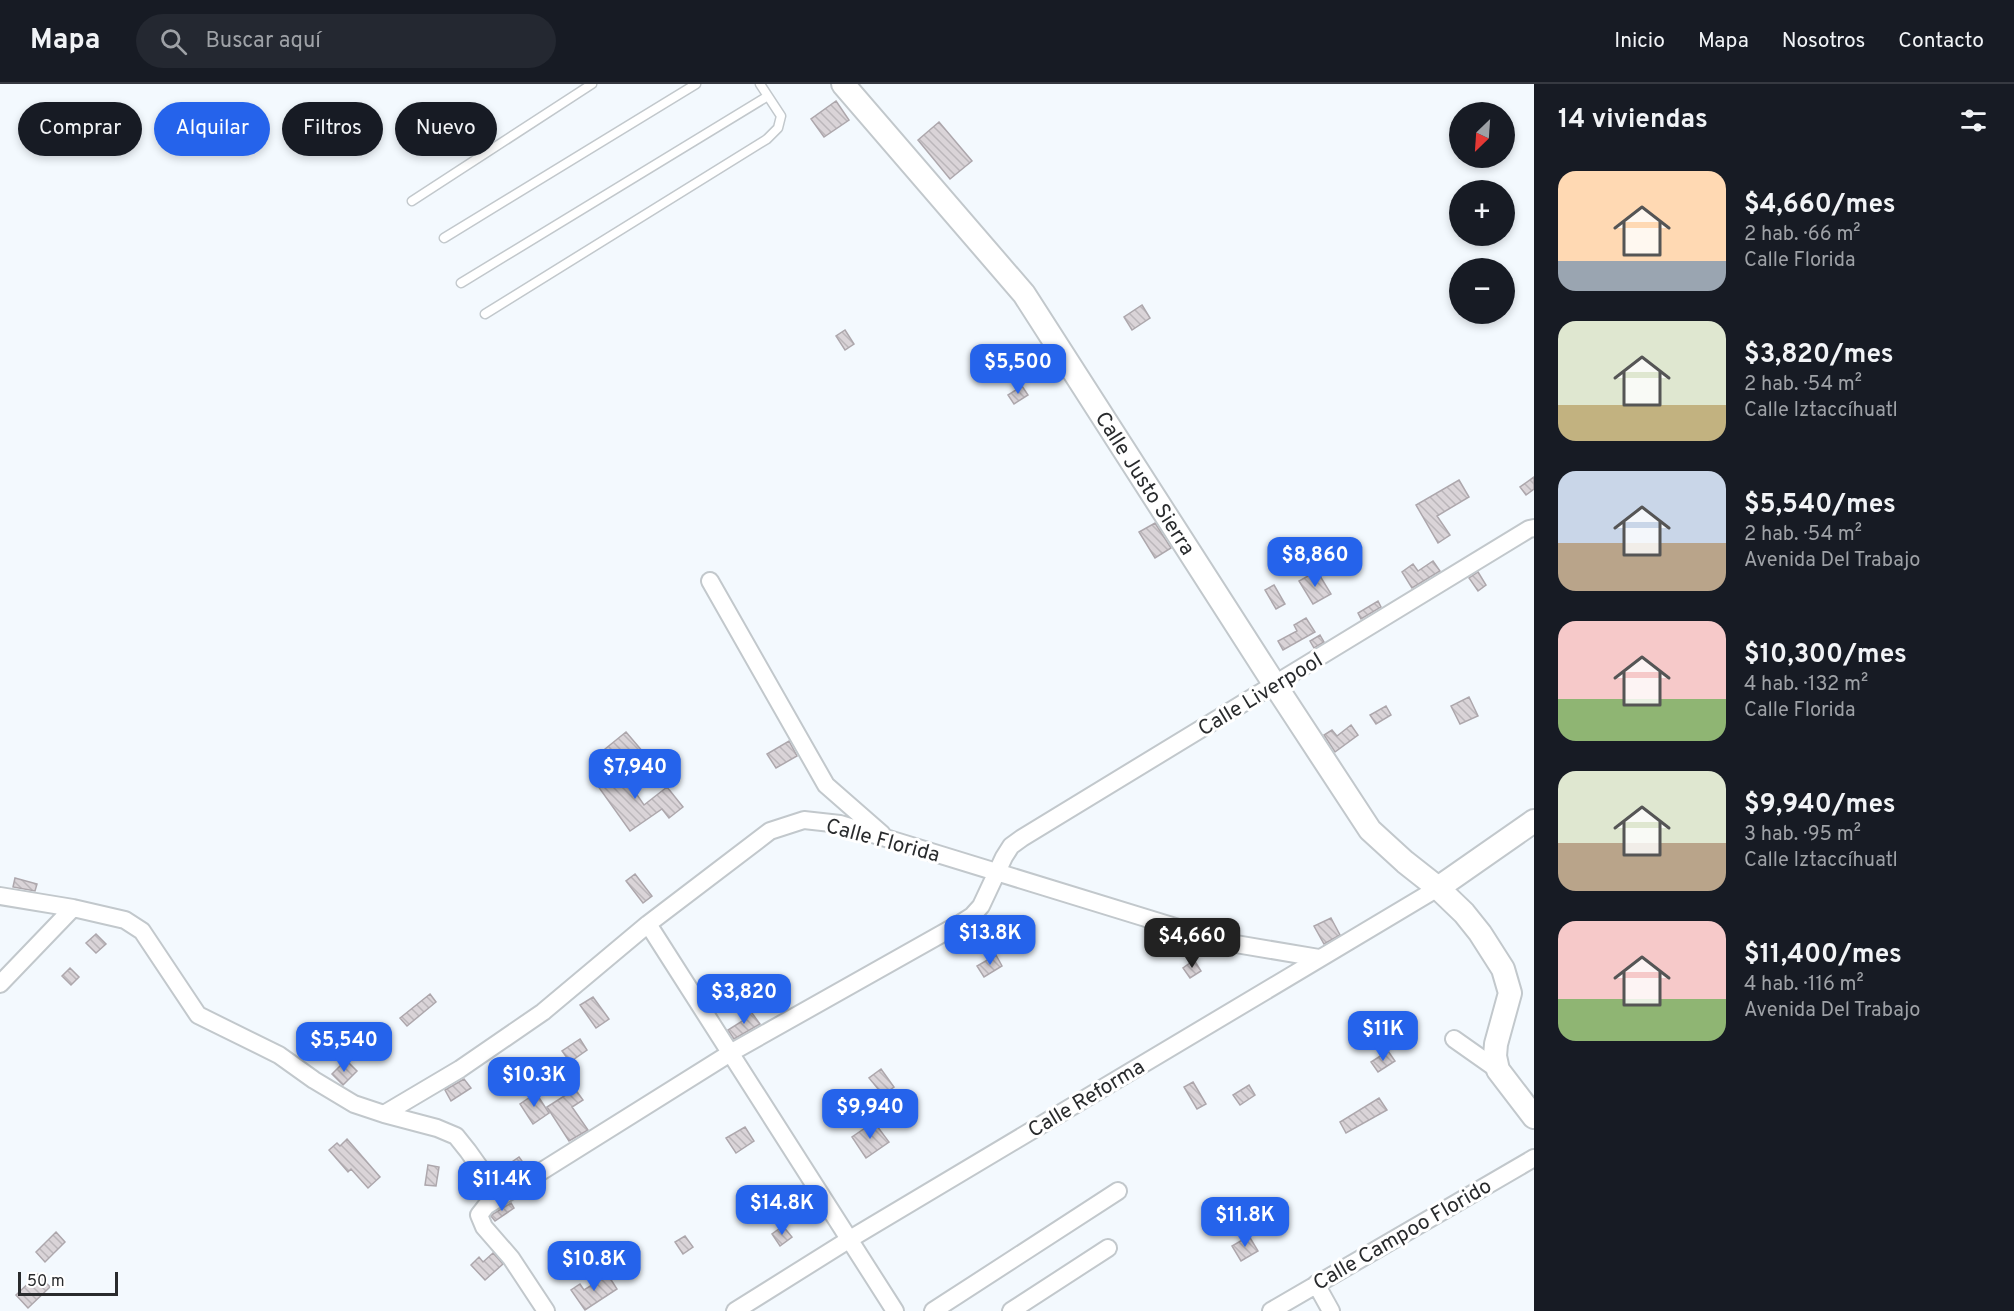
<!DOCTYPE html>
<html lang="es">
<head>
<meta charset="utf-8">
<style>
  :root { --surface:#171b24; --page:#242831; --text:#f1f3f6; --muted:#9ea1a6; --line:#363941; --accent:#2563eb }
  body { margin:0; font-family:Overpass,sans-serif; background:var(--page); color:var(--text); height:100vh; display:flex; flex-direction:column; font-size:22px; white-space:nowrap }
  * { box-sizing:border-box; margin:0 }
  p { font-size:20px; color:var(--muted) }
  .icon { flex:none; width:33px; height:33px; fill:none; stroke:currentColor; stroke-width:2; stroke-linecap:round; stroke-linejoin:round }
  .map { position:relative; flex:1; overflow:hidden }
  .details { display:flex; flex-direction:column; background:var(--surface); width:480px }
  .details>* { flex:none }
  .hud { position:absolute; left:18px; top:18px; width:570px; height:54px; display:flex; gap:12px }
  .needle { width:39px; rotate:205deg }
  .controls { position:absolute; left:1449px; top:18px; display:grid; gap:12px }
  .controls a { display:grid; place-items:center; width:66px; height:66px; border-radius:50%; background:var(--surface); box-shadow:0 3px 9px #0003; font-size:30px }
  .scale { position:absolute; left:18px; bottom:15px; width:100px; box-sizing:border-box; padding-left:6px; border:3px solid #292b2d; border-top:0; font-size:16px; line-height:21px; white-space:nowrap; color:#292b2d; -webkit-text-stroke:4px #fff; paint-order:stroke }
  .price { position:absolute; translate:-50% -51px; padding:0 14px; border-radius:12px; background:var(--accent); color:#fff; font-size:20px; line-height:39px; filter:drop-shadow(0 2px 3px #0008) }
  .price::after { content:''; position:absolute; left:50%; top:36px; width:18px; height:14px; margin-left:-9px; background:inherit; clip-path:polygon(0 0,100% 0,50% 100%) }
  .price.current { background:#222; color:#fff }
  ul { padding:0; list-style:none }
  li { display:flex; align-items:center; gap:18px; height:150px; padding:0 24px }
  li span { display:grid; place-items:center; flex:none; width:168px; height:120px; border-radius:18px; color:#555 }
  li>.icon { margin-inline-start:auto }
  span .icon { width:72px; height:72px; fill:#fffc; stroke-width:1 }
  li b { font-size:26px }
  h2 { display:flex; justify-content:space-between; align-items:center; height:72px; padding:0 24px; font-size:26px }
  .pill { padding:0 21px; border-radius:27px; background:var(--surface); box-shadow:0 3px 9px #0003; font-size:21px; line-height:54px }
  .pill.current { background:var(--accent); color:#fff }
  header { display:flex; align-items:center; gap:36px; box-sizing:border-box; height:84px; padding:0 30px; background:var(--surface); border-bottom:2px solid var(--line) }
  header strong { font-size:28px }
  nav { display:flex; gap:33px; margin-inline-start:auto; font-size:21px }
  .search { width:420px; height:54px; background:var(--page); display:flex; align-items:center; gap:15px; box-sizing:border-box; padding:0 21px; border-radius:33px; color:var(--muted); font-size:22px }
  main { display:flex; flex:1; min-height:0 }
  .map>svg:first-child { display:block }
</style>
</head>
<body>
<header>
<strong>Mapa</strong>
<div class="search"><svg class="icon" aria-label="search" viewBox="0 0 24 24"><circle cx="10" cy="10" r="6"/><path d="M15 15l6 6"/></svg>Buscar aquí</div>
<nav><a>Inicio</a><a>Mapa</a><a>Nosotros</a><a>Contacto</a></nav>
</header>
<main>
<div class="map">
<svg width="1534" height="1227" viewBox="0 0 1534 1227">
  <defs>
    <pattern id="building-back-hatch" width="6" height="6" patternUnits="userSpaceOnUse" patternTransform="scale(1.5)"><rect width="6" height="6" fill="#dad4d8"/><path d="M-1 5l2 2M0 0l6 6M5-1l2 2" fill="none" stroke="#bbb6ba"/></pattern>
  </defs>
  <rect width="100%" height="100%" fill="#f3f9fe"/>
  <path fill="url(#building-back-hatch)" stroke="#ada7ac" stroke-width="1.5" d="M836 17 849 36 824 53 811 35Z
    M939 38 972 77 950 95 918 56Z
    M1142 221 1150 234 1132 246 1124 233Z
    M845 246 854 260 845 266 836 252Z
    M1022 302 1028 311 1014 320 1008 311Z
    M1534 393V405L1526 411 1520 403Z
    M1459 396 1469 413 1437 432 1450 451 1438 459 1416 421Z
    M1155 439 1171 464 1155 474 1139 448Z
    M1433 477 1440 487 1412 504 1402 488 1413 480 1418 487Z
    M1317 487 1331 510 1313 520 1299 497Z
    M1478 488 1486 501 1478 507 1469 494Z
    M1274 501 1285 520 1276 525 1265 506Z
    M1378 517 1381 523 1361 535 1358 529Z
    M1306 534 1315 548 1283 566 1278 557 1297 547 1294 541Z
    M1320 551 1324 558 1314 564 1310 557Z
    M1469 613 1478 632 1460 640 1451 622Z
    M1386 622 1391 631 1376 640 1370 631Z
    M1351 641 1358 651 1335 668 1324 651 1332 646 1337 652Z
    M626 648 643 668 622 685 605 665Z
    M789 657 797 672 776 684 767 670Z
    M617 682 644 721 667 703 683 723 669 734 662 725 630 747 595 698Z
    M635 790 652 812 643 819 626 797Z
    M15 794 37 800 35 807 13 803Z
    M1331 834 1340 851 1324 860 1314 842Z
    M96 850 106 860 96 869 86 859Z
    M996 871 1002 882 984 893 977 882Z
    M1194 876 1201 887 1190 894 1183 884Z
    M70 884 79 893 71 901 62 892Z
    M430 910 436 918 407 942 400 934Z
    M593 913 609 935 596 944 580 921Z
    M749 925 760 940 734 955 728 946 744 936 740 930Z
    M580 955 587 966 570 978 562 967Z
    M1388 967 1395 977 1378 988 1371 978Z
    M346 976 357 987 343 1001 332 990Z
    M881 985 894 1003 883 1011 869 994Z
    M464 995 471 1004 451 1017 445 1006Z
    M1193 998 1206 1020 1197 1025 1184 1003Z
    M1249 1001 1255 1011 1240 1021 1233 1011Z
    M575 1005 583 1016 572 1023 588 1046 569 1057 547 1023Z
    M536 1009 549 1029 533 1040 520 1020Z
    M1379 1014 1387 1026 1346 1049 1340 1038Z
    M874 1038 889 1058 866 1074 852 1053Z
    M745 1043 754 1057 736 1069 726 1054Z
    M347 1055 380 1093 368 1104 351 1085 348 1088 329 1066 337 1059 340 1062Z
    M519 1073 527 1084 503 1099 496 1089Z
    M428 1081 439 1083 436 1102 425 1101Z
    M511 1119 514 1124 495 1137 491 1132 493 1130Z
    M783 1142 792 1153 780 1162 772 1150Z
    M56 1148 65 1158 45 1178 36 1168Z
    M685 1152 693 1163 683 1170 675 1158Z
    M1249 1152 1258 1167 1241 1177 1232 1162Z
    M493 1169 503 1180 485 1196 471 1181 479 1173 483 1178Z
    M38 1190 50 1203 28 1224 16 1211Z
    M608 1191 617 1205 585 1226 571 1206 580 1200 584 1206Z"/>
  <g fill="none" stroke-linecap="round" stroke-linejoin="round">
    <g stroke="#c2c8cc" stroke-width="11">
      <path id="lane" d="M412 117 592 0
        M444 154 696 0
        M461 199 768 12
        M485 230 767 55 778 44 781 32 760 0"/>
    </g>
    <g stroke="#c2c8cc" stroke-width="20">
      <path id="street" d="M710 497 826 701 882 750
        M0 812 73 824 125 836 142 847 198 931 279 971 314 996 354 1020 384 1030 437 1044 456 1052 468 1067 500 1112
        M648 840 895 1227
        M0 900 73 824
        M1454 955 1498 986
        M384 1030 460 985 543 928 648 840 770 747 804 736 840 740 1224 858 1319 874
        M1316 1200 1331 1227
        M546 1227 511 1174 484 1143 479 1131 486 1122 732 968 961 839 972 832 981 822 1004 773 1011 762 1022 754 1529 445 1534 444
        M735 1227 850 1155 1438 804
        M933 1227 1118 1107
        M1011 1227 1108 1164
        M1271 1227 1534 1074"/>
    </g>
    <g stroke="#c2c8cc" stroke-width="26">
      <g id="secondary">
        <path id="s1" d="M843 0 1024 210 1275 601 1370 746 1405 778 1438 804 1464 829 1480 849 1503 885 1510 909 1496 960 1495 972 1498 986 1534 1033"/>
        <path d="M1438 804 1534 737"/>
      </g>
    </g>
    <use href="#lane" stroke="#fff" stroke-width="8"/>
    <use href="#street" stroke="#fff" stroke-width="16"/>
    <use href="#secondary" stroke="#fff" stroke-width="22"/>
  </g>
  <g text-anchor="middle" stroke-width="6" stroke-linejoin="round" paint-order="stroke">
    <g font-size="21" fill="#292b2d" stroke="#fff">
      <text dy="7" stroke="none"><textPath href="#s1" startOffset="502">Calle Justo Sierra</textPath></text>
      <text transform="translate(1260 610) rotate(-31)" y="7">Calle Liverpool</text>
      <text transform="translate(883 756) rotate(15)" y="7">Calle Florida</text>
      <text transform="translate(1086 1014) rotate(-31)" y="7">Calle Reforma</text>
      <text transform="translate(1402 1150) rotate(-30)" y="7">Calle Campoo Florido</text>
    </g>
  </g>
</svg>
<div class="controls">
<a><svg class="needle" viewBox="-14 -14 28 28"><path d="M0-13l5 13h-10z" fill="#e53935"/><path d="M0 13l5-13h-10z" fill="#9ea1a6"/></svg></a>
<a>+</a>
<a>−</a>
</div>
<div class="scale">50 m</div>
<b class="price" style="left:1018px;top:311px">$5,500</b>
<b class="price" style="left:1315px;top:504px">$8,860</b>
<b class="price" style="left:635px;top:716px">$7,940</b>
<b class="price" style="left:990px;top:882px">$13.8K</b>
<b class="price current" style="left:1192px;top:885px">$4,660</b>
<b class="price" style="left:744px;top:941px">$3,820</b>
<b class="price" style="left:1383px;top:978px">$11K</b>
<b class="price" style="left:344px;top:989px">$5,540</b>
<b class="price" style="left:534px;top:1024px">$10.3K</b>
<b class="price" style="left:870px;top:1056px">$9,940</b>
<b class="price" style="left:502px;top:1128px">$11.4K</b>
<b class="price" style="left:782px;top:1152px">$14.8K</b>
<b class="price" style="left:1245px;top:1164px">$11.8K</b>
<b class="price" style="left:594px;top:1208px">$10.8K</b>
<div class="hud">
<a class="pill">Comprar</a>
<a class="pill current">Alquilar</a>
<a class="pill">Filtros</a>
<a class="pill">Nuevo</a>
</div>
</div>
<section class="details">
<h2>14 viviendas<svg class="icon" aria-label="filters" viewBox="0 0 24 24"><path d="M4 7h16M4 17h16"/><circle cx="9" cy="7" r="2"/><circle cx="15" cy="17" r="2"/></svg></h2>
<ul>
<li><span style="background:linear-gradient(#ffd9b3 75%,#9aa5b1 0)"><svg class="icon" aria-label="home" viewBox="0 0 24 24"><path d="M3 11l9-7 9 7M6 9v11h12V9"/></svg></span><div><b>$4,660/mes</b><p>2 hab. · 66 m²</p><p>Calle Florida</p></div></li>
<li><span style="background:linear-gradient(#dfe7d0 70%,#c2b280 0)"><svg class="icon" aria-label="home" viewBox="0 0 24 24"><path d="M3 11l9-7 9 7M6 9v11h12V9"/></svg></span><div><b>$3,820/mes</b><p>2 hab. · 54 m²</p><p>Calle Iztaccíhuatl</p></div></li>
<li><span style="background:linear-gradient(#c9d6e8 60%,#b9a48a 0)"><svg class="icon" aria-label="home" viewBox="0 0 24 24"><path d="M3 11l9-7 9 7M6 9v11h12V9"/></svg></span><div><b>$5,540/mes</b><p>2 hab. · 54 m²</p><p>Avenida Del Trabajo</p></div></li>
<li><span style="background:linear-gradient(#f6c9c9 65%,#8fb573 0)"><svg class="icon" aria-label="home" viewBox="0 0 24 24"><path d="M3 11l9-7 9 7M6 9v11h12V9"/></svg></span><div><b>$10,300/mes</b><p>4 hab. · 132 m²</p><p>Calle Florida</p></div></li>
<li><span style="background:linear-gradient(#dfe7d0 60%,#b9a48a 0)"><svg class="icon" aria-label="home" viewBox="0 0 24 24"><path d="M3 11l9-7 9 7M6 9v11h12V9"/></svg></span><div><b>$9,940/mes</b><p>3 hab. · 95 m²</p><p>Calle Iztaccíhuatl</p></div></li>
<li><span style="background:linear-gradient(#f6c9c9 65%,#8fb573 0)"><svg class="icon" aria-label="home" viewBox="0 0 24 24"><path d="M3 11l9-7 9 7M6 9v11h12V9"/></svg></span><div><b>$11,400/mes</b><p>4 hab. · 116 m²</p><p>Avenida Del Trabajo</p></div></li>
</ul>
</section>
</main>
</body>
</html>
